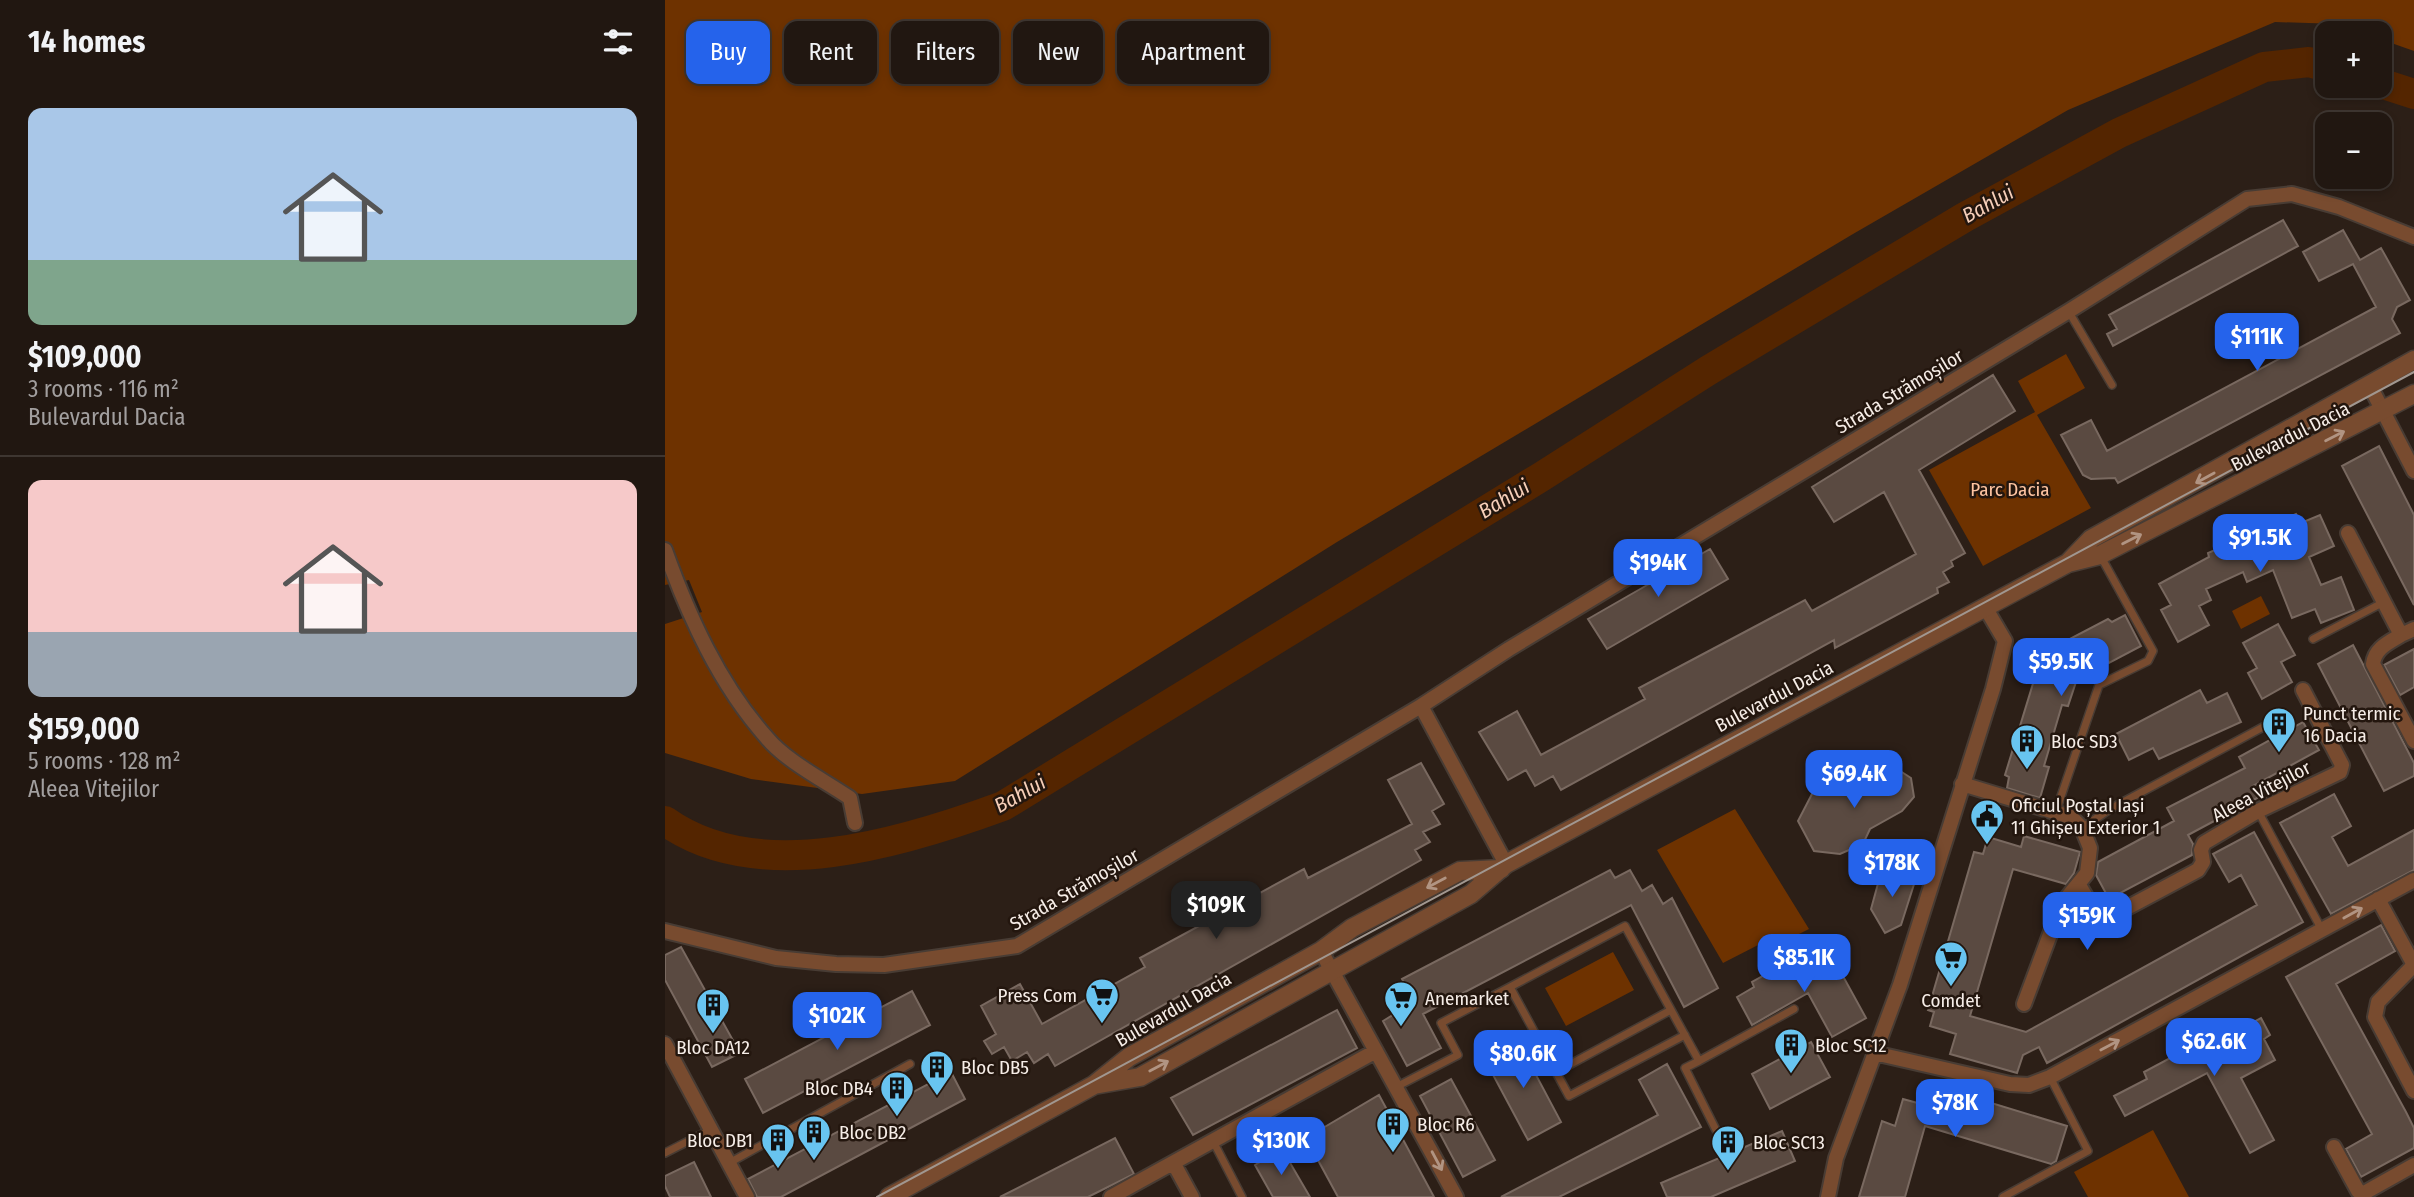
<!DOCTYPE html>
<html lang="en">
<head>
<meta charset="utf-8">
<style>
  :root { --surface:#211711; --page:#2d241f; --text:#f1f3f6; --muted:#a29f9f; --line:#3e3631; --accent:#2563eb }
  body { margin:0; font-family:"Fira Sans Condensed",sans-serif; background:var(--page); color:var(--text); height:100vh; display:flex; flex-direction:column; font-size:26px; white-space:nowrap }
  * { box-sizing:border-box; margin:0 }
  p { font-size:23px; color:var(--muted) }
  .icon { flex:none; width:38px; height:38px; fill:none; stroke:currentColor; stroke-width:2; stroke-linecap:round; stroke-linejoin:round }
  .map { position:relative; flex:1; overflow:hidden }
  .side { display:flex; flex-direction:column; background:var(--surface); width:665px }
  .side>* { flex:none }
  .hud { position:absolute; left:21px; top:21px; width:665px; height:63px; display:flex; gap:14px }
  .controls { position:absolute; left:1650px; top:21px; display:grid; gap:14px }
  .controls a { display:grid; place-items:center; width:77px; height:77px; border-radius:14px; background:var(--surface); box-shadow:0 4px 10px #0003,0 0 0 2px var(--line); font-size:35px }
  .price { position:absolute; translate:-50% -60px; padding:0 16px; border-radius:14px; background:var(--accent); color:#fff; font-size:23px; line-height:46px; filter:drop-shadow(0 2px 4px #0008) }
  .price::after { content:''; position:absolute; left:50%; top:42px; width:21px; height:16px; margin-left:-10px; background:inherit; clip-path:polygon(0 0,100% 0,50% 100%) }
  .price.selected { background:#222; color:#fff }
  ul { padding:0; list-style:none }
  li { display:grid; align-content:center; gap:14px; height:371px; padding:0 28px }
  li+li { border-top:2px solid var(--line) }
  li span { display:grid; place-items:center; height:217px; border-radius:14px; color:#555 }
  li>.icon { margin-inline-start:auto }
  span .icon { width:126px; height:126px; fill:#fffc; stroke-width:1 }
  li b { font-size:30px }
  h2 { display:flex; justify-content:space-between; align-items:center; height:84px; padding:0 28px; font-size:30px }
  .pill { padding:0 24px; border-radius:14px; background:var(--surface); box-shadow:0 4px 10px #0003,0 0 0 2px var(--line); font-size:24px; line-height:63px }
  .pill.selected { background:var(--accent); color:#fff }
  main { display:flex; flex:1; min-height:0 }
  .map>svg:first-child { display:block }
</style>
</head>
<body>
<main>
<section class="side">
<h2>14 homes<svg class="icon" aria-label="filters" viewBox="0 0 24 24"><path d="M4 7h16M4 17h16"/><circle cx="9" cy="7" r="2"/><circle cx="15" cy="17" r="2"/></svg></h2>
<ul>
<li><span style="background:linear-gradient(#a9c7e8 70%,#7fa58c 0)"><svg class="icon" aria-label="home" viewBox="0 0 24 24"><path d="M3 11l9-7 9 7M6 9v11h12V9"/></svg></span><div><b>$109,000</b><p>3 rooms · 116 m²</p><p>Bulevardul Dacia</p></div></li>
<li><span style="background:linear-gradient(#f6c9c9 70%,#9aa5b1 0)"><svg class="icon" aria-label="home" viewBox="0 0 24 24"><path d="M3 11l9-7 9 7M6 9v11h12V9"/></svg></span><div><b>$159,000</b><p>5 rooms · 128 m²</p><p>Aleea Vitejilor</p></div></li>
</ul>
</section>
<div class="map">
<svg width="1749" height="1197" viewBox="0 0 1749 1197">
  <rect width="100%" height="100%" fill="#2c1f17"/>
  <path fill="#6e3200" d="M0 0H1749V51L1715 39V33H1700L1674 24 1610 22 1403 110 1188 234 672 542 290 781 197 794 86 779 0 753V624L37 612 24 580 0 585Z
    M1401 354 1420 388 1372 415 1426 508 1318 566 1264 470 1370 412 1353 381Z
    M1596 596 1605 614 1576 629 1567 611Z
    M1070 809 1144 929 1102 950 1097 943 1058 963 992 850Z
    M948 952 969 990 901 1026 880 988Z
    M1488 1130 1524 1197H1423L1409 1172Z"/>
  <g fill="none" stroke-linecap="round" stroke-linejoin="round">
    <path stroke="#542500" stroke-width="30" d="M1715 83 1749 94
      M0 821C93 888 240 842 338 806L876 477 1044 370 1300 217 1454 133 1599 67 1644 62 1662 67"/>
  </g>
  <path fill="#5a4a41" stroke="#796960" stroke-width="2" d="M1618 220 1633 246 1448 346 1442 334 1452 329 1444 315Z
    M1678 230 1695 260 1716 248 1745 300 1732 307 1727 319 1735 333 1453 483 1450 478 1426 479 1418 475 1396 435 1426 420 1442 451 1711 307 1688 264 1654 281 1638 252Z
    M1328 375 1350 411 1254 470 1300 553 1286 561 1288 566 1278 572 1284 582 1272 588 1273 593 1170 648 1169 640 896 790 888 776 870 786 861 770 843 780 814 732 852 711 876 755 980 699 974 688 1140 600 1147 611 1251 554 1219 492 1169 522 1147 487Z
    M1714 446 1749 515V605L1677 466Z
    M1631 514 1636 523 1655 515 1669 546 1644 557 1656 585 1676 577 1689 610 1656 623 1650 609 1627 618 1608 570 1582 582 1578 572 1541 589 1546 600 1534 606 1544 625 1513 642 1496 610 1506 605 1494 584 1544 557 1543 553Z
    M1045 549 1063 579 942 649 923 619Z
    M1460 615 1476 646 1444 663 1442 659 1414 673 1403 706 1397 705 1379 766 1384 767 1375 798 1342 788 1344 777 1340 775 1370 677 1397 643 1443 619 1447 622Z
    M1613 624 1630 655 1616 662 1627 682 1597 699 1583 673 1592 668 1578 643Z
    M1688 645 1749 763V776L1719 791 1653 664Z
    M1749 649V687L1735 695 1719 665Z
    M1535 690 1542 703 1562 693 1576 722 1494 759 1488 748 1464 760 1451 734Z
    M1638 722 1654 750 1588 786 1594 797 1523 835 1528 844 1527 855 1444 899 1431 875 1433 862 1509 821 1502 808 1580 768 1574 757Z
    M756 763 779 804 767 811 775 824 758 832 765 842 750 850 756 860 390 1066 383 1054 369 1063 362 1052 347 1061 339 1047 327 1054 319 1041 331 1034 316 1006 355 984 377 1024 480 967 475 958 639 869 643 878 747 824 723 780Z
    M1214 769H1232L1246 778 1249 797 1237 811 1205 829 1198 844 1175 854 1149 851 1133 821 1148 792 1165 784 1182 787Z
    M1669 794 1686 826 1667 837 1683 866 1749 830V870L1666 914 1615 823Z
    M1589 832 1638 922 1382 1063 1374 1047 1358 1055 1352 1073 1285 1054 1291 1034 1265 1026 1269 1012 1263 1010 1309 852 1318 854 1323 837 1356 847 1359 836 1415 852 1409 873 1401 884 1348 869 1305 1016 1361 1032 1592 905 1576 875 1564 882 1548 854Z
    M1217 869 1251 878 1236 925 1220 933 1206 909Z
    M945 870 950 878 965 870 977 891 987 885 998 904 1007 898 1053 988 1019 1007 966 905 758 1014 776 1048 742 1066 718 1021 736 1010 730 999 744 992 737 979Z
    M1716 925 1730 951 1671 984 1741 1112 1749 1128V1148L1696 1177 1681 1149 1707 1134 1621 977Z
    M16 947 75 1053 47 1067 0 980V955Z
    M1141 952 1146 960 1164 972 1173 967 1201 1018 1167 1037 1143 993 1087 1025 1072 997 1089 987 1087 982Z
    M247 991 265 1025 98 1113 80 1079Z
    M672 1010 692 1048 528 1135 506 1098Z
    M1596 1018 1605 1035 1599 1039 1610 1060 1576 1078 1609 1140 1585 1153 1542 1073 1460 1116 1449 1096 1482 1079 1479 1072 1552 1033 1556 1039Z
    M853 1041 896 1122 863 1140 819 1058Z
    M1146 1042 1165 1077 1105 1109 1087 1074Z
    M1002 1064 1036 1127 894 1197H836L993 1115 974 1080Z
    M286 1072 300 1099 116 1197H92L83 1179Z
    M786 1079 830 1160 798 1177 755 1096Z
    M714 1095 769 1197H673L641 1138Z
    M1300 1095 1402 1126 1391 1161 1386 1164 1260 1126 1240 1197H1194L1217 1121 1230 1126 1238 1099 1278 1110 1281 1101 1297 1106Z
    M1117 1131 1130 1161 1046 1197H1002L996 1183Z
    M450 1138 469 1174 423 1197H335Z
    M617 1149 645 1197H608L590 1165Z
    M29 1162 46 1197H5L0 1186V1176Z"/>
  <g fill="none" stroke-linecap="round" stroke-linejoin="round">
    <g stroke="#483c34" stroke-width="10">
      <path id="service" d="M1404 312 1447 385
        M1648 639 1719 602
        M1391 811 1434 685 1483 661 1488 651 1435 555
        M1593 811 1657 930
        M1417 828 1445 809 1613 719
        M845 987 960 926 1006 1010
        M1034 1061 1129 1009
        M891 1072 904 1096 1020 1035
        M731 1087 793 1055 776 1023 845 987 891 1072 1006 1010 1034 1061 1020 1068 1051 1130
        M548 1141 577 1197
        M0 1153 45 1130
        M64 1163 245 1064
        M1338 1197 1423 1151 1385 1077"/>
    </g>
    <g stroke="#483c34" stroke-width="18">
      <path id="minor" d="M1705 386 1749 471
        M1683 533 1736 635C1723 643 1710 648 1708 664L1749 741
        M0 550C24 617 54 684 102 738 121 761 160 781 185 798L190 823
        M1736 635 1749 629
        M756 706 841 864
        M1297 784 1406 817 1417 828 1425 848 1422 873 1396 905 1359 1004
        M1414 885 1435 920 1441 919 1533 870 1538 862 1536 850 1539 843 1593 811 1675 772 1677 765 1638 690
        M1713 899 1749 965 1713 1002 1710 1017 1749 1091
        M0 931 111 958 171 964 219 965 352 946 756 706 844 649 1404 311 1582 199 1627 194 1674 207 1749 237
        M656 951 791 1197
        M0 1044 82 1197
        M1209 1053 1345 1084 1364 1085 1385 1077 1749 880
        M1669 1147 1693 1191 1699 1193 1749 1165
        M509 1164 527 1197
        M446 1197 711 1051
        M1163 1197 1171 1158 1235 985 1328 689 1340 641 1320 607"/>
    </g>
    <g stroke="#483c34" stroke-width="21">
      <path id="tertiary" d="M1403 563 1426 539 1749 360
        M429 1085 475 1077 806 894 841 864 1403 563 1435 555 1749 394
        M224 1197 429 1085 464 1057 656 951 687 928 795 871 836 869"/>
    </g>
    <use href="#service" stroke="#784b2f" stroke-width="7"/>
    <use href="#minor" stroke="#784b2f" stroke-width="14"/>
    <use href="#tertiary" stroke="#784b2f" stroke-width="18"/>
    <path stroke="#a19790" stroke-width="2" d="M212 1197 1749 372"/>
  </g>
  <defs><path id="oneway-shaft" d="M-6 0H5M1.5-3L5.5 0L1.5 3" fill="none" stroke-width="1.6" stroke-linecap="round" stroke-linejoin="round" transform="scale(1.75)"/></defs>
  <g stroke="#b19482">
    <use href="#oneway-shaft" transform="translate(1670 436) rotate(-27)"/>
    <use href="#oneway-shaft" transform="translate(1540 478) rotate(151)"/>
    <use href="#oneway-shaft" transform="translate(1467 539) rotate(-27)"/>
    <use href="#oneway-shaft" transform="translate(771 883) rotate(152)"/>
    <use href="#oneway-shaft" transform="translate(1688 913) rotate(-29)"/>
    <use href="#oneway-shaft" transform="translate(1445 1045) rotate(-28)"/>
    <use href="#oneway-shaft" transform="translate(494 1066) rotate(-28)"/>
    <use href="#oneway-shaft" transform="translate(772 1161) rotate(62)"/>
  </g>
  <defs>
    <g id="building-pin" transform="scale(1.75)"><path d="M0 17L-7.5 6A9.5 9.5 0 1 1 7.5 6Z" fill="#68c4f0" stroke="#23160e"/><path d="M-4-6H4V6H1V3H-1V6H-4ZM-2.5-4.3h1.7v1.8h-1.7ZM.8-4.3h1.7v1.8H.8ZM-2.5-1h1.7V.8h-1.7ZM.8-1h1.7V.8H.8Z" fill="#111"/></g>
    <g id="civic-pin" transform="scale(1.75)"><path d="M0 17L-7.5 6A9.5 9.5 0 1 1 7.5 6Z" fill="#68c4f0" stroke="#23160e"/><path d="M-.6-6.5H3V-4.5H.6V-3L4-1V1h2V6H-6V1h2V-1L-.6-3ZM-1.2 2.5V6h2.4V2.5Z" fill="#111"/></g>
    <g id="supermarket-pin" transform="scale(1.75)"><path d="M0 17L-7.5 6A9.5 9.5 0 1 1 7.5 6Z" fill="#68c4f0" stroke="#23160e"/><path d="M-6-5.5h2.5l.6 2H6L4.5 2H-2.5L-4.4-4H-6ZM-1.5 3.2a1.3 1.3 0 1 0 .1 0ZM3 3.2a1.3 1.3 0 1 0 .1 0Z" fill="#111"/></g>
  </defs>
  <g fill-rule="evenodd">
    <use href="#building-pin" x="1614" y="724"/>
    <use href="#building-pin" x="1362" y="741"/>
    <use href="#civic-pin" x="1322" y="816"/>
    <use href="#supermarket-pin" x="1286" y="958"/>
    <use href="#supermarket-pin" x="437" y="995"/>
    <use href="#supermarket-pin" x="736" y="998"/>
    <use href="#building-pin" x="48" y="1005"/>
    <use href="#building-pin" x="1126" y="1045"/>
    <use href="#building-pin" x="272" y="1067"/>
    <use href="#building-pin" x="232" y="1088"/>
    <use href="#building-pin" x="728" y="1124"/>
    <use href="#building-pin" x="149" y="1132"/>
    <use href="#building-pin" x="113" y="1140"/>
    <use href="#building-pin" x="1063" y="1142"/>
  </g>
  <g text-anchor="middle" stroke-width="5" stroke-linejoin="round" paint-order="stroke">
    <g font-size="19" fill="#f6ede7" stroke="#23160e">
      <text transform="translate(1234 391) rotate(-31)" y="7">Strada Strămoșilor</text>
      <text transform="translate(1625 436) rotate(-27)" y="7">Bulevardul Dacia</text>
      <text transform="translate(1109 696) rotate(-28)" y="7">Bulevardul Dacia</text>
      <text transform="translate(1596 791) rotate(-28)" y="7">Aleea Vitejilor</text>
      <text transform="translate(409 889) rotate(-30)" y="7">Strada Strămoșilor</text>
      <text transform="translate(508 1009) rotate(-30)" y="7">Bulevardul Dacia</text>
    </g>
    <g font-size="19" fill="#fec4a1" stroke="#23160e">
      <text x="1345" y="496">Parc Dacia</text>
    </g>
    <g font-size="19" fill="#f6ede7" stroke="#23160e" text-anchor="start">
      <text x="1638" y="720">Punct termic<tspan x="1638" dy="22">16 Dacia</tspan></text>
      <text x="1386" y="748">Bloc SD3</text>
      <text x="1346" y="812">Oficiul Poștal Iași<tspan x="1346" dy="22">11 Ghișeu Exterior 1</tspan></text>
      <text x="412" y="1002" text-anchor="end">Press Com</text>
      <text x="760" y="1005">Anemarket</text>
      <text x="1286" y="1007" text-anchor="middle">Comdet</text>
      <text x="1150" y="1052">Bloc SC12</text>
      <text x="48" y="1054" text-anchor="middle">Bloc DA12</text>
      <text x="296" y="1074">Bloc DB5</text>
      <text x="208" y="1095" text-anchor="end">Bloc DB4</text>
      <text x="752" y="1131">Bloc R6</text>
      <text x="174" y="1139">Bloc DB2</text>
      <text x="88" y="1147" text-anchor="end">Bloc DB1</text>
      <text x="1088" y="1149">Bloc SC13</text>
    </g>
    <g font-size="21" font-style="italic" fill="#f6ceb8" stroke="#23160e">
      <text transform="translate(1323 204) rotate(-29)" y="7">Bahlui</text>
      <text transform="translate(839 499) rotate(-31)" y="7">Bahlui</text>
      <text transform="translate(355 794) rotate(-29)" y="7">Bahlui</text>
    </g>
  </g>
</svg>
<div class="controls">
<a>+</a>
<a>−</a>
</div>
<b class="price" style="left:1592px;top:373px">$111K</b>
<b class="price" style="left:1595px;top:574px">$91.5K</b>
<b class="price" style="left:993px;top:599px">$194K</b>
<b class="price" style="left:1396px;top:698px">$59.5K</b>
<b class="price" style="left:1189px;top:810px">$69.4K</b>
<b class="price" style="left:1227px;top:899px">$178K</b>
<b class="price selected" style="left:551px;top:941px">$109K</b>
<b class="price" style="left:1422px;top:952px">$159K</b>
<b class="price" style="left:1139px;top:994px">$85.1K</b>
<b class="price" style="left:172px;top:1052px">$102K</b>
<b class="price" style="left:1549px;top:1078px">$62.6K</b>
<b class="price" style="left:858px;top:1090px">$80.6K</b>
<b class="price" style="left:1290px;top:1139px">$78K</b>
<b class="price" style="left:616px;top:1177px">$130K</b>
<div class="hud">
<a class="pill selected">Buy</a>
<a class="pill">Rent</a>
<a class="pill">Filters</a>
<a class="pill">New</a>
<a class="pill">Apartment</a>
</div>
</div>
</main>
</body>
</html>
